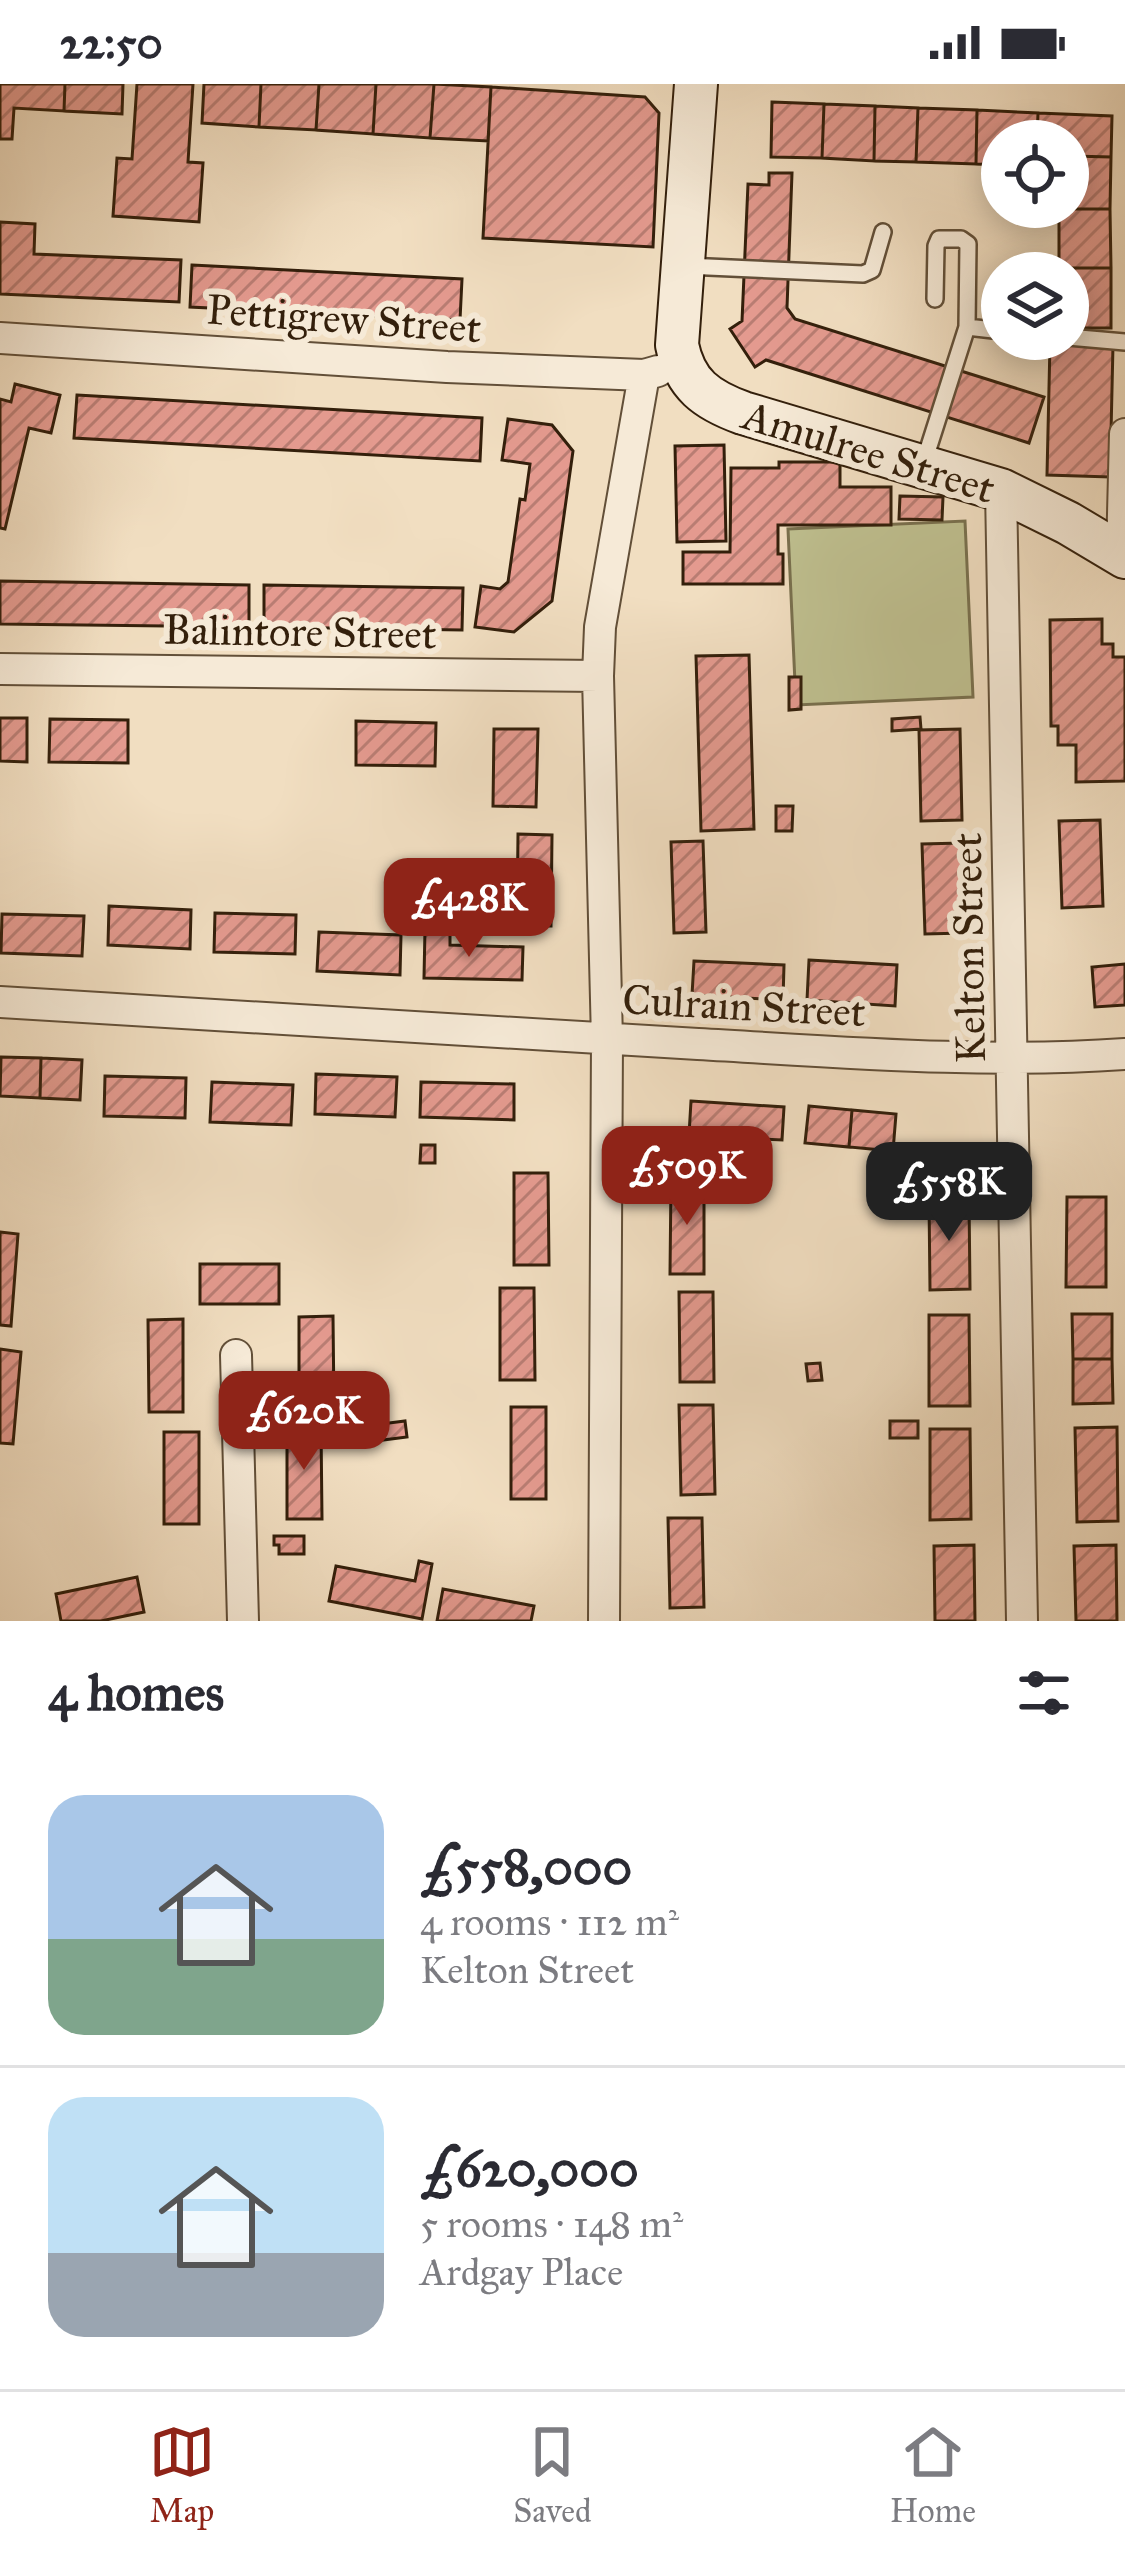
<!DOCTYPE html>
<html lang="en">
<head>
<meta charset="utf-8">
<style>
  :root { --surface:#fff; --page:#f2f2f3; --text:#2b2b33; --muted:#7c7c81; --line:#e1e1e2; --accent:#8f2418 }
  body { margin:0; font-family:"IM FELL Great Primer",serif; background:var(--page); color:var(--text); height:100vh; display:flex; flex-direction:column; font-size:45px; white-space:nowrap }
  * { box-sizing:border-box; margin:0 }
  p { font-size:39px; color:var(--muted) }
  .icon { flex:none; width:66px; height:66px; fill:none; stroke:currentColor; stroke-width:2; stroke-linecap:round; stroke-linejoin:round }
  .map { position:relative; height:1537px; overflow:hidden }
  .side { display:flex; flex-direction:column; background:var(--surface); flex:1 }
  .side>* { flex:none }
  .tools { position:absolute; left:981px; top:36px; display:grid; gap:24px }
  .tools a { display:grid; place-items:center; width:108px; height:108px; border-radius:50%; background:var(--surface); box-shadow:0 6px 30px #0003; font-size:60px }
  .price { position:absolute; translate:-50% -102px; padding:0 27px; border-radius:24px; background:var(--accent); color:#fff; font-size:39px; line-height:78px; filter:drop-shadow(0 3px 6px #0008) }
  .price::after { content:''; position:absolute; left:50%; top:72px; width:36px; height:27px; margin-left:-18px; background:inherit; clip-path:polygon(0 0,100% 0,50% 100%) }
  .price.selected { background:#222; color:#fff }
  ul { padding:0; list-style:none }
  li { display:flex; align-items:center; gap:36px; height:300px; padding:0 48px }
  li+li { border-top:3px solid var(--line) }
  li span { display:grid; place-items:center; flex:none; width:336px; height:240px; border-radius:36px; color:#555 }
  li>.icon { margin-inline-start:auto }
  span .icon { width:144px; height:144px; fill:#fffc; stroke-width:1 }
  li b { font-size:51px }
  h2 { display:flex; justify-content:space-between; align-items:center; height:144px; padding:0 48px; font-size:51px }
  .status { display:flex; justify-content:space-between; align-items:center; height:84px; padding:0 60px; background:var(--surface); direction:ltr }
  .status svg { height:33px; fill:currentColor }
  .tab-bar { display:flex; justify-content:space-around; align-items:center; height:168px; border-top:3px solid var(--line); background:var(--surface); font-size:33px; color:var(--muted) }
  .tab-bar a { display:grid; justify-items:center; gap:6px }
  .tab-bar .selected { color:var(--accent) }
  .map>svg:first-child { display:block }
</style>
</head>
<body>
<div class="status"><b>22:50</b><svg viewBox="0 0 49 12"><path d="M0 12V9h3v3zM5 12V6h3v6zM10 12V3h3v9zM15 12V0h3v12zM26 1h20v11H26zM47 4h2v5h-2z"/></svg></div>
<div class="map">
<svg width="1125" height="1537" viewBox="0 0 1125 1537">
  <defs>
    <pattern id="building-hatch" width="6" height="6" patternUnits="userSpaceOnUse" patternTransform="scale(3)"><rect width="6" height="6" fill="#e49a8f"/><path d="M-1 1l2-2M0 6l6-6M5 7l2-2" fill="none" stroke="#b97d73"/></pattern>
  </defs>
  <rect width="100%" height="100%" fill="#f1dec1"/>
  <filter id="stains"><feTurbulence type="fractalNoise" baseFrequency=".00167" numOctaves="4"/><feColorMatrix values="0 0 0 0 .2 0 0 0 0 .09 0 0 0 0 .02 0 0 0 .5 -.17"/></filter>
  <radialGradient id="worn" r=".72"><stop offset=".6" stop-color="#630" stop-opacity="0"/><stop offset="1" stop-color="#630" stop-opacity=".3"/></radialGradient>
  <path fill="#bfc090" stroke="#79704e" stroke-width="3" d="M965 437 973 613 796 621 788 445Z"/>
  <path fill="url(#building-hatch)" stroke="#331f0b" stroke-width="3" d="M0 0H65L64 27 14 24 12 55H0Z
    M65 0H123L122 30 64 27Z
    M137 0H193L188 78 203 79 199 138 113 132 117 74 132 75Z
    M204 0H261L259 43 202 39Z
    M261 0H319L316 46 259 43Z
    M319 0H376L373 50 316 46Z
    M376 0H434L430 54 373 50Z
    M434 0 491 3 488 57 430 54Z
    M491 3 645 13 659 29 653 163 483 154Z
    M772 18 824 20 822 74 771 73Z
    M824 20 875 22 874 77 822 74Z
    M875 22 918 24 916 78 874 77Z
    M918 24 977 26 976 80 916 78Z
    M977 26 1038 29 1037 57H1002V81L976 80Z
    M1038 29 1112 32 1111 73 1070 72 1068 75V57H1037Z
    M1070 72 1111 73 1110 125H1059L1068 123V75Z
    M769 89H792L787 224 795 235 1044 313 1029 359 766 276 755 283 730 245 742 237 748 100 769 101Z
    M1059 125H1110L1111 184H1059Z
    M0 138 35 140 34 170 181 176 179 218 0 210Z
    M192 181 462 195 460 236 190 223Z
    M1059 184H1111V244H1068V189H1059Z
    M1050 260 1113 261 1110 393 1047 391Z
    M15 300 60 311 51 349 29 344 5 445 0 444V315L11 318Z
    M77 311 482 334 480 377 74 354Z
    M508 335 552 341 573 367 552 517 514 548 475 543 481 502 500 505 508 498 520 415 525 416 530 380 502 376Z
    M724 361 726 457 677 458 675 362Z
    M779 378H840V403H891V441H778V470H783V500H683V468H730L731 384H779Z
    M900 412 943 413 942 436 899 435Z
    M0 497 249 501V543L0 540Z
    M264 501 463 504 462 546 264 543Z
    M1102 535V560H1113V573H1125V697L1076 698V661H1058V642H1051L1050 536Z
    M749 571 754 745 701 747 696 572Z
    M789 593H801V625L789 626Z
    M920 633 921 645 892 647V635Z
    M0 634H27V678L0 677Z
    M50 635 128 636V679L49 678Z
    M356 637 436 639 435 682 356 681Z
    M494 645H538L536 723 493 722Z
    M960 645 962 736 921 737 919 646Z
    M776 722H793L792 747H776Z
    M1100 736 1103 822 1062 824 1059 737Z
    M518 750 552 751 551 842H517Z
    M703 757 706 848 674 849 671 758Z
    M961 759 964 849 925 850 922 760Z
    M109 822 191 826 190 865 108 861Z
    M215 829 296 831 295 870 214 868Z
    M2 830 84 832 82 872 1 869Z
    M425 845H450V861L523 863 522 896 424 894Z
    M319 848 401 851 400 891 317 887Z
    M809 876 897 881 895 922 807 916Z
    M694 877 784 881 783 916 692 911Z
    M1125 880V921L1095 923 1092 883Z
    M1 973 41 974 40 1014 0 1012Z
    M41 974 82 976 80 1016 40 1014Z
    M316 990 397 993 395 1033 315 1030Z
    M105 992 186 994 185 1034 104 1032Z
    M212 998 293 1001 291 1041 210 1038Z
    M421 998 514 1000V1036L420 1033Z
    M691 1017 784 1023 782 1056 689 1051Z
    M809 1022 852 1026 849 1063 805 1059Z
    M852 1026 896 1030 893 1067 849 1063Z
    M421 1061H435V1079H420Z
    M514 1089H548L549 1181H514Z
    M671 1097H704V1190H670Z
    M1067 1113H1106V1203H1066Z
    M929 1115H969L970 1205 930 1206Z
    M0 1148 18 1150 11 1242 0 1241Z
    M200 1180H279V1220H200Z
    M500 1204H534L535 1296H500Z
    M679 1208H713L714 1298H680Z
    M1072 1230H1112V1275H1073Z
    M929 1231H969L970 1322H929Z
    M333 1232 334 1325H299V1233Z
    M183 1235V1328H149L148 1236Z
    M0 1265 21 1268 13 1360 0 1359Z
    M1073 1275H1112L1113 1319 1073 1320Z
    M820 1279 822 1296 808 1297 806 1280Z
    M679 1321H713L715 1410 681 1411Z
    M511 1323H546V1415H511Z
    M405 1337 407 1353 383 1356 381 1340Z
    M890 1337H918V1354H890Z
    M287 1343H321L322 1435H287Z
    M1117 1343 1118 1437 1077 1438 1075 1344Z
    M930 1345H970L971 1435 930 1436Z
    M164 1348H199V1440H164Z
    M668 1434H702L704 1523 670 1524Z
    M274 1452H304V1470H279V1461H274Z
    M974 1461 975 1537H935L934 1462Z
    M1116 1461 1117 1537H1076L1074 1462Z
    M419 1477 432 1480 422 1535 329 1517 336 1482 415 1497Z
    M137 1493 144 1528 101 1537H61L56 1510Z
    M443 1505 534 1522 531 1537H437Z"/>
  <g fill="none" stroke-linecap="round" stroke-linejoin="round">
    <g stroke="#624f38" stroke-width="20">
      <path id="lane" d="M686 182 863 190 872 186 883 148
        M935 215 936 162 939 155H961L968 160 967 243 1002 247
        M1068 253 1125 258
        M924 378 967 243"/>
    </g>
    <g stroke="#624f38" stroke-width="34">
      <path id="street" d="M0 254 447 283 644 291 658 287
        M1001 406 1022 1537
        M1122 470 1125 350
        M0 585 598 592
        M0 918C233 932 466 948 698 960 841 968 983 980 1125 970
        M236 1271 243 1537
        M604 1537 607 956 598 592 600 543 644 291"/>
    </g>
    <g stroke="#331f0b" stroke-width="46">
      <path id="secondary" d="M696 0 677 261C685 301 707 316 743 329L1001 406 1068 439 1125 473"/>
    </g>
    <use href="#lane" stroke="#f6ead7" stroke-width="15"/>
    <use href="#street" stroke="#f6ead7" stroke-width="30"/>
    <use href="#secondary" stroke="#f6ead7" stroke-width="42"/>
  </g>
  <g text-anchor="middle" stroke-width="12" stroke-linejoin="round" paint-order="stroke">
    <g font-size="42" fill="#331f0b" stroke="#f6ead7">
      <text transform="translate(344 234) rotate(4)" y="15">Pettigrew Street</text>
      <text transform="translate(869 367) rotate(17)" y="15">Amulree Street</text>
      <text transform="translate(300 547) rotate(1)" y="15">Balintore Street</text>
      <text transform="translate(968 864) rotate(-91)" y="15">Kelton Street</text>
      <text transform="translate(744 921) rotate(3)" y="15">Culrain Street</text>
    </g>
  </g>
  <rect width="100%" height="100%" filter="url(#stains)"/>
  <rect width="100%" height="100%" fill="url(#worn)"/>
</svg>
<div class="tools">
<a><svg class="icon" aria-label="locate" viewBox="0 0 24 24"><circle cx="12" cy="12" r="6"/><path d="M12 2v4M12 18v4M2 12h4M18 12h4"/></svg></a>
<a><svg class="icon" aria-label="layers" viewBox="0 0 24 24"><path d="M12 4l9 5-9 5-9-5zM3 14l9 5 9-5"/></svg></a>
</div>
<b class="price" style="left:469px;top:876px">£428K</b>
<b class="price" style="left:687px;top:1144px">£509K</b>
<b class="price selected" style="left:949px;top:1160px">£558K</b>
<b class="price" style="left:304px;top:1389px">£620K</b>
</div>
<section class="side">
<h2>4 homes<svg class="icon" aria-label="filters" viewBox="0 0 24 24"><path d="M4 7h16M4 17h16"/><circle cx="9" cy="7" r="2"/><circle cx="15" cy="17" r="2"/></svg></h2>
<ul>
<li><span style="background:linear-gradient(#a9c7e8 60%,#7fa58c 0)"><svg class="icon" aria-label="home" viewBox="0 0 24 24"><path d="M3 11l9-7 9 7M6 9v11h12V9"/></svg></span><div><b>£558,000</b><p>4 rooms · 112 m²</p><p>Kelton Street</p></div></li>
<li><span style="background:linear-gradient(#bfe0f5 65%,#9aa5b1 0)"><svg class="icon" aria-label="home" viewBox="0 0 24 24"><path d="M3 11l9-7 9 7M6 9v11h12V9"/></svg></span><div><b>£620,000</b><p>5 rooms · 148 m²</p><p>Ardgay Place</p></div></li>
</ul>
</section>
<nav class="tab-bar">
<a class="selected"><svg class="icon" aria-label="map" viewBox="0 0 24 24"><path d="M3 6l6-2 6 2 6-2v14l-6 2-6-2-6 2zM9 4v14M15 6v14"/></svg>Map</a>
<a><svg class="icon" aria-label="saved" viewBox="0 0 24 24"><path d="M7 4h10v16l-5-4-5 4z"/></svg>Saved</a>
<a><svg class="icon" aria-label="home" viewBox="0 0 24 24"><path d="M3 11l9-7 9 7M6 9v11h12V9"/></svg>Home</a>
</nav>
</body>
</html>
